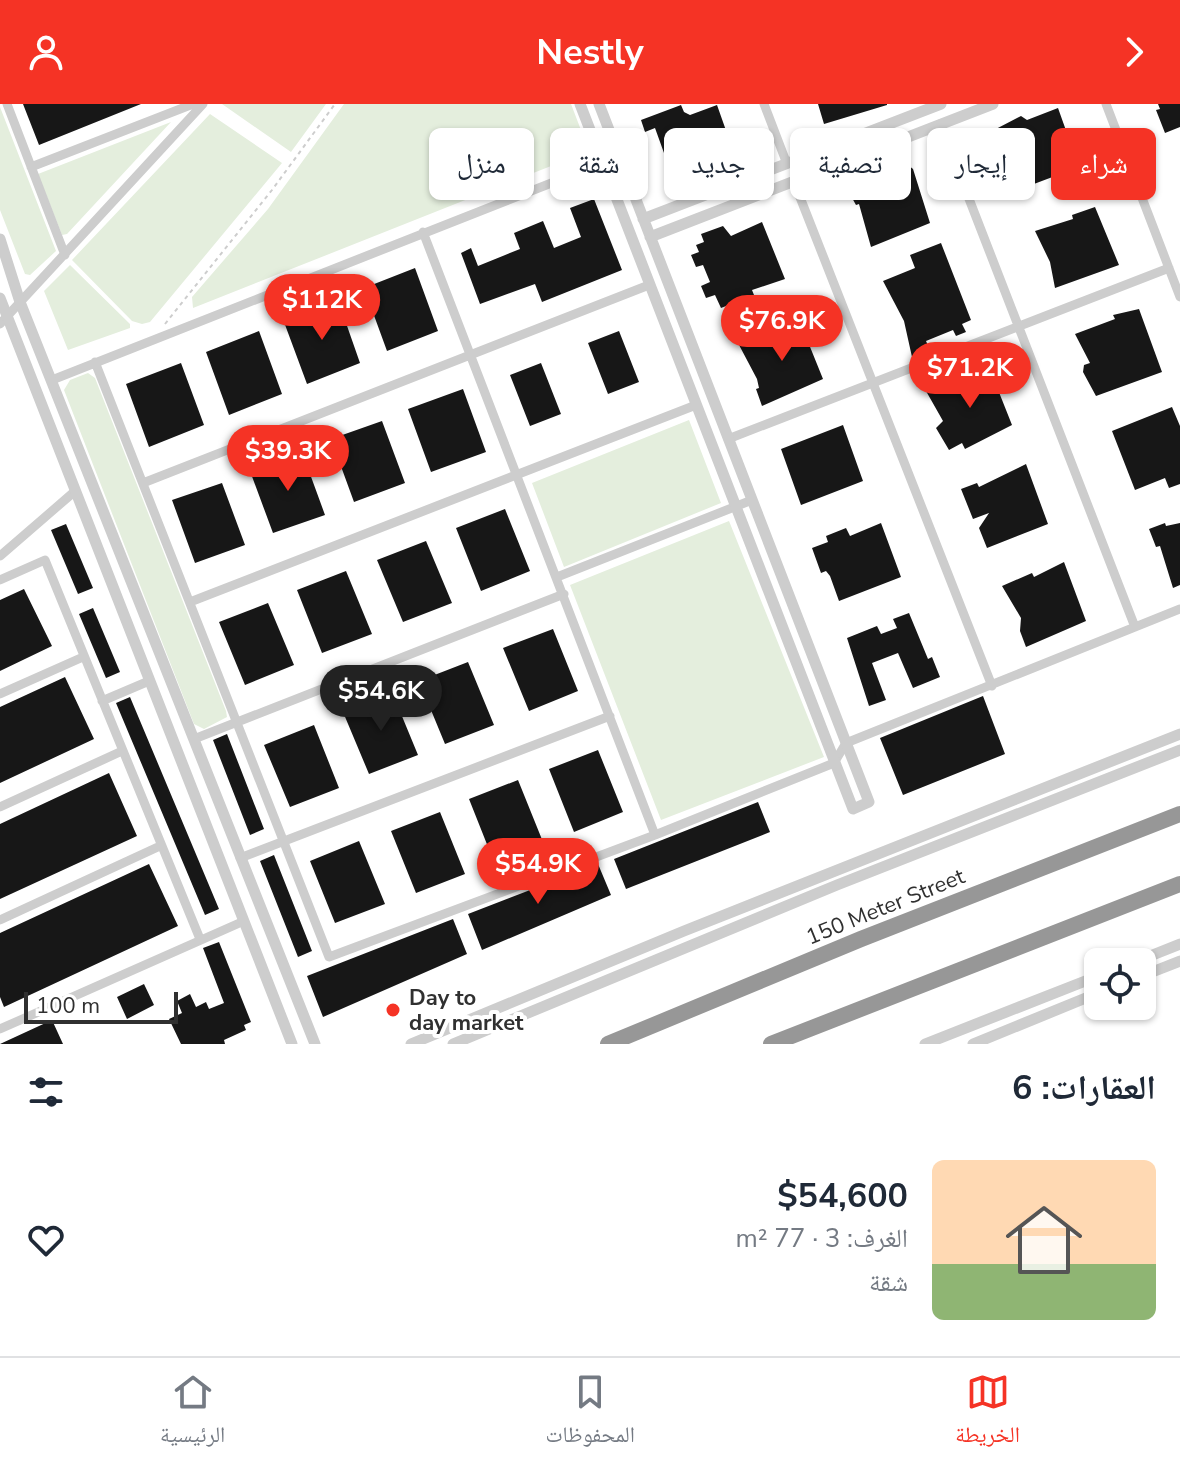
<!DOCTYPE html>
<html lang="ar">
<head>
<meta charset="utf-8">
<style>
  :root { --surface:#fff; --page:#f2f2f3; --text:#1f2937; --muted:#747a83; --line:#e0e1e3; --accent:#f53325 }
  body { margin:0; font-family:"Nunito Sans","Noto Naskh Arabic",sans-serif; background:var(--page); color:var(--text); direction:rtl; height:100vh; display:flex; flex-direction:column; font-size:30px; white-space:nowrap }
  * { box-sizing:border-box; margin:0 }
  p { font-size:26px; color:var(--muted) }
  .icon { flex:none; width:44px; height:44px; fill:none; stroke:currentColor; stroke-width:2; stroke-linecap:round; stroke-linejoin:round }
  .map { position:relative; height:940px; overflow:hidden; direction:ltr }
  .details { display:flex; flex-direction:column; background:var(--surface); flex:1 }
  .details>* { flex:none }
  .hud { position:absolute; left:24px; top:24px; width:1132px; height:72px; direction:rtl; display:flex; gap:16px }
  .fabs { position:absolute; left:1084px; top:844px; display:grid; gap:16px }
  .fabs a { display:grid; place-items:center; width:72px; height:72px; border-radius:12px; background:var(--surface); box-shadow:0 2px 6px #0004; font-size:40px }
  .scale { position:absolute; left:24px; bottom:20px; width:154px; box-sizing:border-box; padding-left:8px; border:4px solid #303030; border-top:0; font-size:22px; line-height:28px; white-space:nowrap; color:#303030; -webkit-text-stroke:6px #fff; paint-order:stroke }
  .price { position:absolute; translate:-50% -68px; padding:0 18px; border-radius:28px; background:var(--accent); color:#fff; font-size:26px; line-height:52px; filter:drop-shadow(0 2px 4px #0008) }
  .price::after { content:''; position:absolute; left:50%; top:48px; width:24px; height:18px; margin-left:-12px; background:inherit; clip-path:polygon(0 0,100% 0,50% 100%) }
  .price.current { background:#222; color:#fff }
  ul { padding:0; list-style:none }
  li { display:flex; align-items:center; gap:24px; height:200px; padding:0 24px }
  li+li { border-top:2px solid var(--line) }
  li span { display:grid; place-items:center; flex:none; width:224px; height:160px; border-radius:12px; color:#555 }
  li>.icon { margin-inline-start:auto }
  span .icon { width:96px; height:96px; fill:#fffc; stroke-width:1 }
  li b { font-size:34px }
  h2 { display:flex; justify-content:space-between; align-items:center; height:96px; padding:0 24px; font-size:34px }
  .pill { padding:0 28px; border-radius:12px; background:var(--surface); box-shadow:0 2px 6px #0004; font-size:28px; line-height:72px }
  .pill.current { background:var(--accent); color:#fff }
  header { display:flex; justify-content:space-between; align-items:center; height:104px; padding:0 24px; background:var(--accent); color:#fff; font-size:36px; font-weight:700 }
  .dock { display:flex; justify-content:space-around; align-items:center; height:112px; border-top:2px solid var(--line); background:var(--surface); font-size:22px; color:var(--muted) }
  .dock a { display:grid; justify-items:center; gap:4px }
  .dock .current { color:var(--accent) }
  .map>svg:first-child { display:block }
</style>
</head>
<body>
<header><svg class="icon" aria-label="forward" viewBox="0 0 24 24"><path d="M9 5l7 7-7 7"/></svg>Nestly<svg class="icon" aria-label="person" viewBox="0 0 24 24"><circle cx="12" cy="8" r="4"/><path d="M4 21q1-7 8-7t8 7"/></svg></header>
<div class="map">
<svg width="1180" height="940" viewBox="0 0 1180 940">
  <rect width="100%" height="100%" fill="#fff"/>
  <path fill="#e4eedd" d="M222 0H326L291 48Z
    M344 0H571L589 47 193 204 192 193 268 105Z
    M0 3 56 147 30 171 25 170 0 106Z
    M210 10 282 59 150 218 142 220 132 217 72 156Z
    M171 18 67 130 62 131 38 70Z
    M70 161 130 220V224L68 246 44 187Z
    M88 269 95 274 226 607 227 613 204 625 194 620 64 286 70 276Z
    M689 316 721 399 564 463 532 379Z
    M729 417 824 653 661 716 570 481Z"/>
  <path fill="#171717" d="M23 0H141L39 41Z
    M818 0H887V1L824 20Z
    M1158 0H1180V23L1165 29 1156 6 1160 5Z
    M681 1 684 8 690 11 717 1 735 52 673 74 655 24 645 28 641 16Z
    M1058 4 1079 63 1018 86 1011 59 994 26 1021 12 1027 16Z
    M908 61 913 65 930 119 871 143 859 100 856 101 847 85 870 79Z
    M594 95 622 166 542 198 535 180 480 200 461 149 471 144 478 162 520 145 514 129 543 117 554 144 581 133 570 104Z
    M1095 103 1119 161 1055 184 1050 158 1035 127 1073 115 1072 111Z
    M762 118 785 175 752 186 754 191 721 204 715 191 706 194 701 182 710 178 703 161 696 163 691 151 699 148 696 141 704 138 701 130 723 122 731 132Z
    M941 139 971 216 962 220 966 228 956 232 953 226 926 237 930 246 912 253 904 217 883 177 915 164 910 151Z
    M415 164 438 227 387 247 364 184Z
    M338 196 360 259 307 280 284 218Z
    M1139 205 1162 268 1096 292 1083 268 1084 261 1090 259 1075 230 1115 215 1113 211Z
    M800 218 823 275 762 302 756 285 759 284 757 275 738 239 752 232 755 238Z
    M259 227 282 290 229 311 206 248Z
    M619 227 639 278 608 290 588 239Z
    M181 259 204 321 149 343 126 280Z
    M541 259 561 310 530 322 510 271Z
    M989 263 1012 321 965 345 962 339 949 346 936 324 943 317 926 287 942 280 949 281Z
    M463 285 486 348 431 368 408 305Z
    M1172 303 1180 322V380L1169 384 1165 374 1135 386 1112 327Z
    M382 317 405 379 354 398 331 335Z
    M843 321 863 377 801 401 781 345Z
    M302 348 325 411 273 429 250 367Z
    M1026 360 1048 420 987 444 979 424 989 409 973 415 961 385 977 379 979 383Z
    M222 379 245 441 195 459 172 396Z
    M505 405 530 467 481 487 456 424Z
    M881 419 901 473 839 497 830 472 826 467 821 469 812 444 828 438 826 432 846 424 850 432Z
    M1165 419 1166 422 1180 419V481L1173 484 1160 442 1156 443 1149 425Z
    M66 420 93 484 78 490 51 426Z
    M426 437 452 499 403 518 377 456Z
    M1064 458 1086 517 1026 543 1020 527 1021 514 1002 482 1032 469 1034 473Z
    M346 467 372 530 322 549 297 486Z
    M24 485 52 542 0 567V496Z
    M268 499 294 561 245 581 219 518Z
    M93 504 120 568 106 574 79 510Z
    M909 509 928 555 932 553 940 573 913 584 898 549 872 559 886 596 869 602 847 534 877 522 881 530 897 524 893 515Z
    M553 525 578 587 529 607 503 544Z
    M468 558 494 621 445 640 419 577Z
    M65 573 94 635 0 679V603Z
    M392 588 418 651 369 670 343 608Z
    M983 592 1005 650 903 691 880 634Z
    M130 593 219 805 205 811 116 599Z
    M314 621 339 684 290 703 264 641Z
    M227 630 264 725 250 731 213 636Z
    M598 646 623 708 574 728 549 665Z
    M109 669 137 732 0 795V720Z
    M518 676 543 738 494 758 469 695Z
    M758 698 770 728 626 785 614 755Z
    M440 708 465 770 416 789 391 727Z
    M359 737 385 800 335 819 310 757Z
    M274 751 312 847 298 853 260 757Z
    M149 760 178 822 4 903 0 893V829Z
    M598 760 611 791 482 846 468 810Z
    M453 815 467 850 323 913 307 872Z
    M219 838 251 918 244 921 246 926 224 936 225 940H181L169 915 182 909 177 897 190 890 196 903 206 898 209 905 224 899 203 844Z
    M144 880 154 901 127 915 117 893Z
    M52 916 63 940H0Z"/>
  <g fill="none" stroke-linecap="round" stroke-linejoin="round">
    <path stroke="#cdcdcd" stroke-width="2" stroke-dasharray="4 4" stroke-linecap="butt" d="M165 220 272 86 335 0"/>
    <path stroke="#cdcdcd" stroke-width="9" d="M7 0 65 151
      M764 0 787 60
      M1106 0 1180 193
      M940 20 1135 523
      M31 63 193 0
      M794 78 992 582
      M423 128 655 731
      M0 220 203 0
      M95 258 329 853 655 731 834 659 846 639 1180 505
      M52 276 602 59
      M728 335 1169 164
      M143 379 649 181
      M0 452 74 388
      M557 473 752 396
      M0 476 45 456 200 835
      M190 498 696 301
      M0 590 83 553
      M102 597 149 577
      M194 635 564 490
      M0 703 122 647
      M240 754 610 612
      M0 816 160 742
      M0 925 244 817"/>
    <path stroke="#cdcdcd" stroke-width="11" d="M580 0 853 705 869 698 599 0
      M643 115 941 0
      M650 133 993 0
      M0 135 20 198 315 940
      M0 194 292 940
      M1135 858 1180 840
      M1142 872 1180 857
      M411 940 684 827 1180 630
      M453 940 837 781 1180 646
      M925 940 1098 872
      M973 940 1098 889"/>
    <path stroke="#979797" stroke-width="16" d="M608 940 861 835 1180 710
      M771 940 1180 780"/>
  </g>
  <circle fill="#f53325" stroke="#fff" stroke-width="3" cx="393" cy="906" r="8"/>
  <g text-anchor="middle" stroke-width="8" stroke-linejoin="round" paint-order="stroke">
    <g font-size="22" fill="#303030" stroke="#fff">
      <text transform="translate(885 802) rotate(-22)" y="8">150 Meter Street</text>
    </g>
    <g font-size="22" font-weight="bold" fill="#303030" stroke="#fff" text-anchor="start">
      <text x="409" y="901">Day to<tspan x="409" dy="25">day market</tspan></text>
    </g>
  </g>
</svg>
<div class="fabs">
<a><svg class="icon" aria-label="locate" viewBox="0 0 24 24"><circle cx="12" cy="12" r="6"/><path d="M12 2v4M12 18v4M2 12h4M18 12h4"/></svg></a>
</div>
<div class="scale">100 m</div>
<b class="price" style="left:322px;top:238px">$112K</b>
<b class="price" style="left:782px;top:259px">$76.9K</b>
<b class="price" style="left:970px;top:306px">$71.2K</b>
<b class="price" style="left:288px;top:389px">$39.3K</b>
<b class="price current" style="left:381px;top:629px">$54.6K</b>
<b class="price" style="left:538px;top:802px">$54.9K</b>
<div class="hud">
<a class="pill current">شراء</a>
<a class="pill">إيجار</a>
<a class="pill">تصفية</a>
<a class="pill">جديد</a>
<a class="pill">شقة</a>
<a class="pill">منزل</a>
</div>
</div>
<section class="details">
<h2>العقارات: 6<svg class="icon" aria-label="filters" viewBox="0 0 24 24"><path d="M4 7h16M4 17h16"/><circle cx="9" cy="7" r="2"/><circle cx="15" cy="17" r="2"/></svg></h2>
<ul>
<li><span style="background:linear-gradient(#ffd9b3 65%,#8fb573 0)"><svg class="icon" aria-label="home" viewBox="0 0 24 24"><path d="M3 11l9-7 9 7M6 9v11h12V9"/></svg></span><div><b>$54,600</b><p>الغرف: 3 · 77 m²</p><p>شقة</p></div><svg class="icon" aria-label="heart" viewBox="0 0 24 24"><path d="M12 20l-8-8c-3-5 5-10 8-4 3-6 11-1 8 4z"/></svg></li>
</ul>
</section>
<nav class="dock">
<a class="current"><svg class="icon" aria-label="map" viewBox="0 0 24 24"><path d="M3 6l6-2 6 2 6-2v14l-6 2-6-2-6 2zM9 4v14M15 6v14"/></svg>الخريطة</a>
<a><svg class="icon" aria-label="saved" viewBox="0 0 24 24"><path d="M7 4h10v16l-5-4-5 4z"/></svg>المحفوظات</a>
<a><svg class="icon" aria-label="home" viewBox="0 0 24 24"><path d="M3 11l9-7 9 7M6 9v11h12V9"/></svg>الرئيسية</a>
</nav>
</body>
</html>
